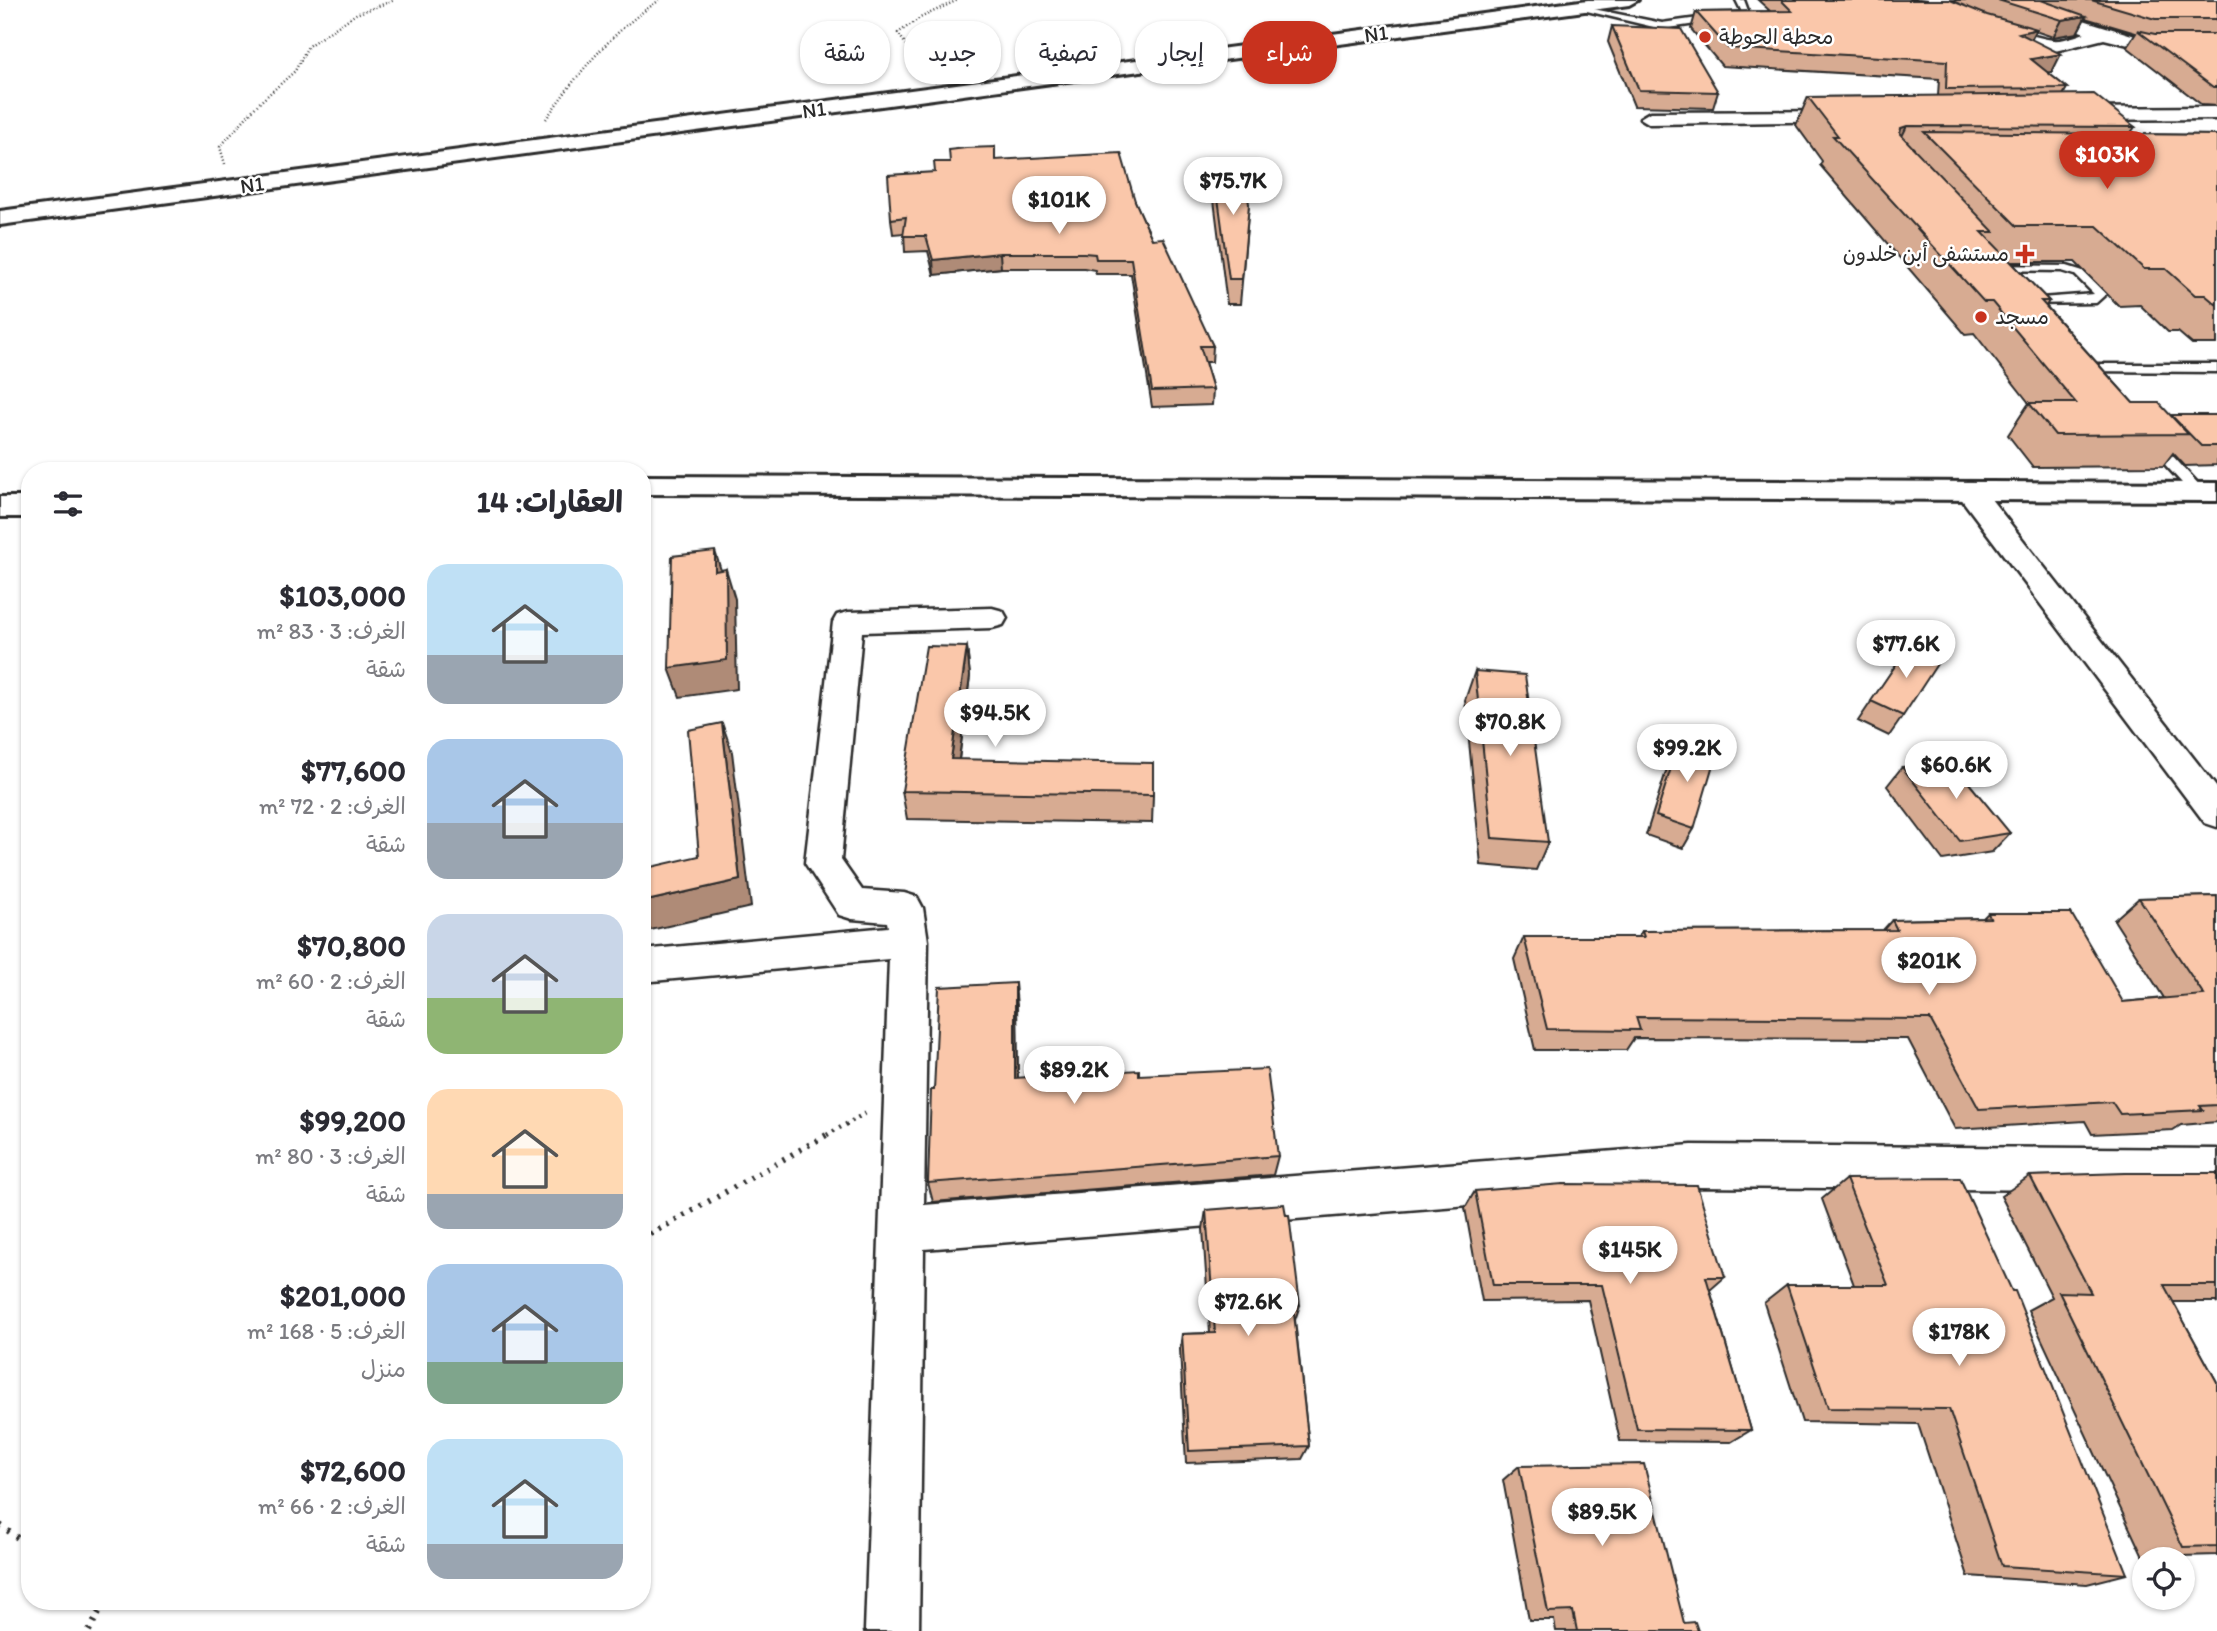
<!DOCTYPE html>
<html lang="ar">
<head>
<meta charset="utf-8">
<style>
  :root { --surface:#fff; --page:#f2f2f3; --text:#2b2b33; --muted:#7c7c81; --accent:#c8321e }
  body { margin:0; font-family:Itim,"Playpen Sans Arabic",sans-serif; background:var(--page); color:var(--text); direction:rtl; height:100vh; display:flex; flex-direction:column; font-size:26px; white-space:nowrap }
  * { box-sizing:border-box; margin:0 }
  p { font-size:23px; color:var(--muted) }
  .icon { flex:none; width:38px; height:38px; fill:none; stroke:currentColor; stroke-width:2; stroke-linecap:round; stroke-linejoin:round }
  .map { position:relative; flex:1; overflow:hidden; direction:ltr }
  .side { position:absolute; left:21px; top:462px; width:630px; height:1148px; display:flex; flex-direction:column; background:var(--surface); border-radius:28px; box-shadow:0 2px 5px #0004; direction:rtl }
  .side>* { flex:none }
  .guide { position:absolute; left:672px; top:21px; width:665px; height:63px; direction:rtl; display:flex; gap:14px }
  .fabs { position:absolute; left:2132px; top:1547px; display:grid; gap:14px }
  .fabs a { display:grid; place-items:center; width:63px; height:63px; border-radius:50%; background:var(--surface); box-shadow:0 2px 5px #0004; font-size:35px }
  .price { position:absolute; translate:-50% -60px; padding:0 16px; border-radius:24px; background:#fff; color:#222; font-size:23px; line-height:46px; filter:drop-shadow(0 2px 4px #0008) }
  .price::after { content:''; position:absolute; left:50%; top:42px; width:21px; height:16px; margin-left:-10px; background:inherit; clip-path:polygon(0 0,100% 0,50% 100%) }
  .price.current { background:var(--accent); color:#fff }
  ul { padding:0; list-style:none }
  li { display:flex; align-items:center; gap:21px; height:175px; padding:0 28px }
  li span { display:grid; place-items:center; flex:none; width:196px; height:140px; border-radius:21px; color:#555 }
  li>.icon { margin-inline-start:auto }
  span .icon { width:84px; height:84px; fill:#fffc; stroke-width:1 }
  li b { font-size:30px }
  h2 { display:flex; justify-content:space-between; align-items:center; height:84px; padding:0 28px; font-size:30px }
  .pill { padding:0 24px; border-radius:28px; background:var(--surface); box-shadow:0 2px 5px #0004; font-size:24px; line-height:63px }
  .pill.current { background:var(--accent); color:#fff }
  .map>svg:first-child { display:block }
</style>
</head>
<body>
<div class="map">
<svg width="2217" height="1631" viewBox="0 0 2217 1631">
  <rect width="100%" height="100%" fill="#fff"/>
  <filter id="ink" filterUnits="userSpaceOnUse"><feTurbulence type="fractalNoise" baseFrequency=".0143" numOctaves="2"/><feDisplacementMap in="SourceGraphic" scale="14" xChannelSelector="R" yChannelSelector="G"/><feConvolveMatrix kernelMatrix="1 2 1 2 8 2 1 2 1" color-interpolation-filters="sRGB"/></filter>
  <g filter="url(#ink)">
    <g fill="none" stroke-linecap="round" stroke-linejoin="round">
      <g stroke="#2b2b2b" stroke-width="5">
        <path id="lane" d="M1736 0H1744L1750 16 1662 29 1570 7 1574 5 1662 23 1742 12Z
          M1993 265 2067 266 2083 271 2106 294 2096 303 2023 304 2021 302 2027 299 2094 294 2075 275 2062 271 1989 270V266Z
          M2086 364H2217V372L2082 371V365Z
          M2153 439 2158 440 2203 489V495H2193L2148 446V440Z"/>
      </g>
      <g stroke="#2b2b2b" stroke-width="5">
        <path id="street" d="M1910 0C1960 0 2004 33 2053 40 2063 41 2076 36 2085 33L1994 0H2018L2145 39H2217V49H2145L2104 39 2055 51 1980 30Z
          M2217 107V119L2070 120 2061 114 2070 108Z
          M1846 111 1853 113 1855 117 1853 121 1650 124 1640 118 1650 112Z
          M1970 483 1980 485 2217 788V827L2205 823 1960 497 1956 491 1960 485Z
          M992 608 1003 611 1007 618 1003 625 992 628 862 632 841 860 862 890 904 893 917 897 923 908 928 941 924 1205 1692 1145 2217 1149V1191L1692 1187 924 1249 919 1631H865L889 959 642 982V950L888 927 887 922 852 919 839 915 805 863 833 622 837 615 848 612Z"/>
      </g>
      <g stroke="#2b2b2b" stroke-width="6">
        <path id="secondary" d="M642 476 2217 483V501L642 494Z
          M0 497H30V517H0Z"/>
      </g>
      <g stroke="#2b2b2b" stroke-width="6">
        <path id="highway" d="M1588 0H1638L1629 5 0 225V211Z"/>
      </g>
      <path stroke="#2b2b2b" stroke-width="2.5" stroke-dasharray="1 2.5" stroke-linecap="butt" d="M924 71 898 33 920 18 958 0
        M546 119C578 73 613 30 660 0
        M225 164 220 147 258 104 295 71 308 46 356 14 395 0"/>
      <path stroke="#2b2b2b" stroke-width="4.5" stroke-dasharray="2 5" stroke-linecap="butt" d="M827 1135 866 1113"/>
      <path stroke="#2b2b2b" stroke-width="6" stroke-dasharray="2.5 7" stroke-linecap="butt" d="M642 1239 830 1133
        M0 1525 30 1547
        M89 1631 105 1601"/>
      <use href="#lane" fill="#fff" fill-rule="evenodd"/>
      <use href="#street" fill="#fff" fill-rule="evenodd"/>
      <use href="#secondary" fill="#fff" fill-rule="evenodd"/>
      <use href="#highway" fill="#fff" fill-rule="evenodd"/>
    </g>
    <path fill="#d7ab92" stroke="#2b2b2b" stroke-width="2" d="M1758 0H2217V106L2202 105 2127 47 2136 33 2085 18 2077 33 2053 37 2035 31 2031 39 2052 72H2047L2067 88 2063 95 2135 127 2130 134 2217 135V344H2192L2178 332H2168L2140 305 2119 306 2075 262H2011L2049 301 2046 306 2133 403 2171 416 2217 415V465L2185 466 2173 453 2163 466 2033 467 2008 435 2029 403 1974 333 1965 334 1820 165 1822 161 1796 125 1808 97 1938 96 1939 79 1722 66 1691 29 1696 12 1770 11Z
      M1612 26 1718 92 1713 108 1634 106 1608 42Z
      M995 147V160L1135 201 1152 239 1213 346 1212 362H1205L1213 389 1212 405 1152 407 1131 274H1096L1095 270 1084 268H1001L934 275 928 251 905 252 904 233 893 234 891 219 935 172 950 162Z
      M1214 168 1249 204 1240 304H1227L1213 192Z
      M1910 644 1903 716 1889 736 1858 721Z
      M967 647 970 676 959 760 1153 795 1152 823 907 819 902 791Z
      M1475 671 1548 842 1536 870 1481 865 1465 700Z
      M1680 739 1694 829 1683 848 1646 835 1670 759Z
      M1902 767 2010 833 1992 852 1943 860 1887 786Z
      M2217 896V1122L2181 1125 2173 1130 2092 1134 2085 1121 1955 1129 1908 1039 1634 1038 1626 1050H1535L1514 959 1524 937H1638L1642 931 1883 930 1892 920 1983 918 1988 913 2123 1002 2164 998 2114 920 2139 898Z
      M1017 1006 1018 1078 1139 1075 1278 1156 1273 1175 933 1202 928 1183 934 1090Z
      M2217 1173V1304L2216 1302H2173L2217 1382V1555L2143 1557 2028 1310 2052 1297 2001 1196 2030 1176Z
      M1846 1179 2127 1574 2087 1584 1968 1576 1918 1424 1802 1422 1764 1303 1787 1285H1854L1822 1199Z
      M1475 1191 1725 1277 1710 1290 1751 1430 1731 1442 1620 1441 1588 1300 1482 1301 1465 1208Z
      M1206 1210 1300 1305 1295 1320 1309 1446 1302 1459 1186 1463 1180 1349 1182 1334 1210 1333 1203 1229Z
      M1519 1466 1684 1623 1698 1631H1556L1554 1620H1529L1503 1480Z"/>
    <path fill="#af8b77" stroke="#2b2b2b" stroke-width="2" d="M2086 16 2077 33 2053 37 2062 20Z
      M2037 29 2028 46 2019 33Z
      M2061 54 2052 72 2021 76 2031 59Z
      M1907 126 1893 155 1901 128Z
      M1000 253 1001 268 934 275 933 260Z
      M715 551 724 580 715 571Z
      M726 569 735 599 737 689 680 697 669 668Z
      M967 647 970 676 955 788 951 759Z
      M722 723 732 752 751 907 642 932V902L740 880Z
      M1015 983 1017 1006 1018 1099 1015 1078Z"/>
    <path fill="#fac7aa" stroke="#2b2b2b" stroke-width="2" d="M1781 0H1950L1987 15 2037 29 2019 33 2061 54 2031 59 2067 88 1946 89 1947 61 1728 48 1696 12 1792 11Z
      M1998 0H2041L2086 16 2062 20Z
      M2091 0H2217V19H2155Z
      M1612 26 1681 29 1718 92 1639 90Z
      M2137 30 2155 34H2217V87H2213Z
      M2094 94 2135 127 1907 126 1901 128 1900 134 1994 232H1982L2049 301H2041L2133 403H2159L2188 434 2055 435 2029 403H2076L1992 302H1984L1833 136H1838L1808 97Z
      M1924 132 2217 135V305L2205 295H2195L2166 269H2144L2097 226H2017Z
      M995 147V160L1121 153 1135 201 1152 239 1163 238 1213 346H1200L1213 389 1152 391 1131 259H1096L1095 254 1084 253H1000L933 260 926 236H903L906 217 891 219 888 175 935 172 934 162H950L949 150 966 148Z
      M1214 168 1244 169 1249 204 1242 279H1229Z
      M2171 415H2217V446H2201Z
      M715 551V571L726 569 727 660 669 668 672 556Z
      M1910 644 1941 658 1903 716 1871 701Z
      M926 646 967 647 951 759 1153 763V795L902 791Z
      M1475 671 1525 675 1548 842 1492 838Z
      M722 723 740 880 642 902V869L699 856 688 730Z
      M1680 739 1717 751 1694 829 1656 816Z
      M1950 760 2010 833 1960 841 1902 767Z
      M2217 896V1105L2200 1106 2203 1110 2120 1114 2112 1102 1979 1109 1930 1019 1636 1017 1640 1030 1547 1029 1524 937H1644L1642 931 1897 930 1892 920 1990 918 1988 913H2071L2123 1002 2204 995 2139 898Z
      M1015 983V1078L1139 1070V1075L1267 1069 1278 1156 928 1183 931 1090H934L939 987Z
      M2125 1173H2217V1285H2164L2217 1382V1546L2183 1547 2059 1292 2091 1293 2030 1176Z
      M1960 1178 2012 1291H2015L2127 1574 2002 1566 1949 1409 1828 1408 1787 1285H1888L1846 1179Z
      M1563 1184 1697 1185 1725 1277H1706L1751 1430 1637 1429 1602 1285H1493L1475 1191Z
      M1284 1204 1286 1215H1289L1300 1305H1293L1309 1446 1189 1451 1182 1334 1215 1333 1206 1210Z
      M1644 1464 1684 1623 1695 1622 1698 1631H1577L1573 1611 1548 1612 1519 1466Z"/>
  </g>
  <g fill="#c8321e" stroke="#fff" stroke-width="2.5">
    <circle cx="1705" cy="37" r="7"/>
    <path d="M2021.5 243.5h7v7h7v7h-7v7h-7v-7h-7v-7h7z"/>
    <circle cx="1981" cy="317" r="7"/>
  </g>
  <g text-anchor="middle" stroke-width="5" stroke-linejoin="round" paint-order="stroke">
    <g font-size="21" fill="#2b2b2b" stroke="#fff">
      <text transform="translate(1376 34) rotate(-8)" y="7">N1</text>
      <text transform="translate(814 110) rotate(-8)" y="7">N1</text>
      <text transform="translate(252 185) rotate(-8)" y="7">N1</text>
    </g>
    <g font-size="21" fill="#2b2b2b" stroke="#fff" text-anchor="start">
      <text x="1719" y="44">محطة الحوطة</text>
      <text x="2009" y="261" text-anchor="end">مستشفى أبن خلدون</text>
      <text x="1995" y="324">مسجد</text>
    </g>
  </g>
</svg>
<div class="fabs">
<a><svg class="icon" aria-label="locate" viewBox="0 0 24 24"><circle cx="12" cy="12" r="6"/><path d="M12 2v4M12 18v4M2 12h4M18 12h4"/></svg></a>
</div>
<b class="price current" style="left:2107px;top:191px">$103K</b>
<b class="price" style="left:1233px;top:217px">$75.7K</b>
<b class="price" style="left:1059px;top:236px">$101K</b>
<b class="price" style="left:1906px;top:680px">$77.6K</b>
<b class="price" style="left:995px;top:749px">$94.5K</b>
<b class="price" style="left:1510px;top:758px">$70.8K</b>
<b class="price" style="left:1687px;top:784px">$99.2K</b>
<b class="price" style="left:1956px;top:801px">$60.6K</b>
<b class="price" style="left:1929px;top:997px">$201K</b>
<b class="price" style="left:1074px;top:1106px">$89.2K</b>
<b class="price" style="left:1630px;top:1286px">$145K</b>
<b class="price" style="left:1248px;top:1338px">$72.6K</b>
<b class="price" style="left:1959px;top:1368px">$178K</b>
<b class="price" style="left:1602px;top:1548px">$89.5K</b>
<div class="guide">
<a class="pill current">شراء</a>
<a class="pill">إيجار</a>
<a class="pill">تصفية</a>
<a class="pill">جديد</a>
<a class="pill">شقة</a>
</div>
<section class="side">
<h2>العقارات: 14<svg class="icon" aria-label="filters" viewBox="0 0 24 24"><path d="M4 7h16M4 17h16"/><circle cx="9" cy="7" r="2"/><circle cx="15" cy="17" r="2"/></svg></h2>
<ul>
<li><span style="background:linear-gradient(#bfe0f5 65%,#9aa5b1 0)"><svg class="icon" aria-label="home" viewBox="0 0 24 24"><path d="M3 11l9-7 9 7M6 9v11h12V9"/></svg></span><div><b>$103,000</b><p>الغرف: 3 · 83 m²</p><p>شقة</p></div></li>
<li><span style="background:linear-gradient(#a9c7e8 60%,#9aa5b1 0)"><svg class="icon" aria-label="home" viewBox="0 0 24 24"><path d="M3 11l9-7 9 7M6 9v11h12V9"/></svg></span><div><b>$77,600</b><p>الغرف: 2 · 72 m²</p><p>شقة</p></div></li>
<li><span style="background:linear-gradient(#c9d6e8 60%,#8fb573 0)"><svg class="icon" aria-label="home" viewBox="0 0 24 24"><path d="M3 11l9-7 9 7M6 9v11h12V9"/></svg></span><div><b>$70,800</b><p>الغرف: 2 · 60 m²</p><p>شقة</p></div></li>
<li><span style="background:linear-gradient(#ffd9b3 75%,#9aa5b1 0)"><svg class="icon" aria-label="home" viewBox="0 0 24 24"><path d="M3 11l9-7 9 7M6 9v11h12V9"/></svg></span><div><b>$99,200</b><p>الغرف: 3 · 80 m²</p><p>شقة</p></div></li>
<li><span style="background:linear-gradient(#a9c7e8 70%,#7fa58c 0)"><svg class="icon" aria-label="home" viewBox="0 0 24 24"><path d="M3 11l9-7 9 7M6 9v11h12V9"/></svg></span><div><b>$201,000</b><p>الغرف: 5 · 168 m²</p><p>منزل</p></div></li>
<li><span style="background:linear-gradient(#bfe0f5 75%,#9aa5b1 0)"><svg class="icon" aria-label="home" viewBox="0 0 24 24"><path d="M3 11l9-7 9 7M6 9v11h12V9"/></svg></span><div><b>$72,600</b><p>الغرف: 2 · 66 m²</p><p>شقة</p></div></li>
</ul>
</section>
</div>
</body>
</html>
